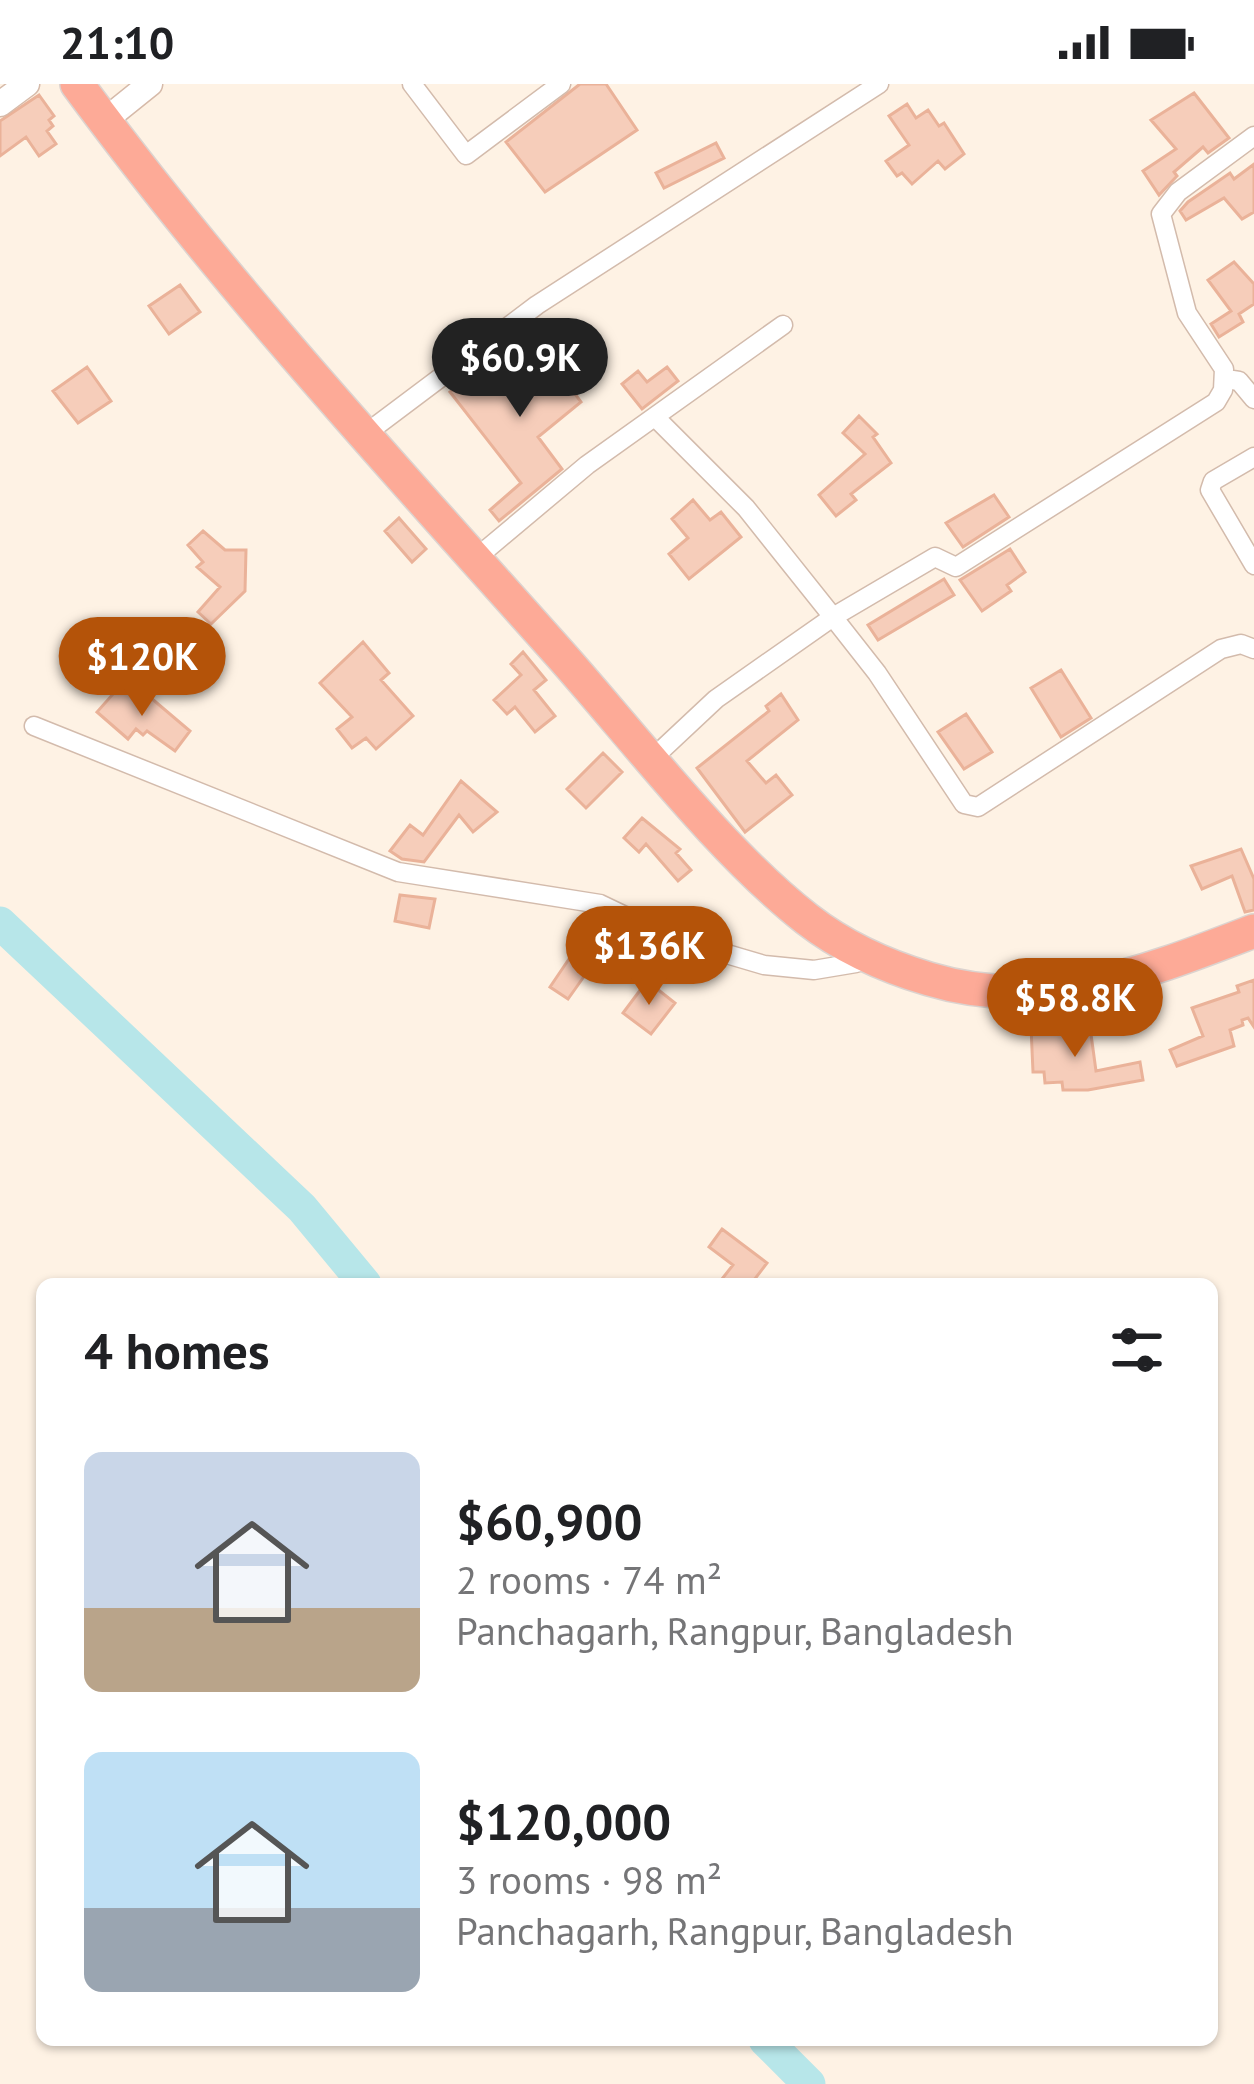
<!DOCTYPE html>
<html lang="en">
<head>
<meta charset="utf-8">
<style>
  :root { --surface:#fff; --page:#f6f6f6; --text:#202124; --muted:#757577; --accent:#b45309 }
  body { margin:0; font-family:"PT Sans",sans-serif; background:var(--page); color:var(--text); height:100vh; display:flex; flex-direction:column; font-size:45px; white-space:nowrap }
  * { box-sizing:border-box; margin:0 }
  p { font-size:39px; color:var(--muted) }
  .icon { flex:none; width:66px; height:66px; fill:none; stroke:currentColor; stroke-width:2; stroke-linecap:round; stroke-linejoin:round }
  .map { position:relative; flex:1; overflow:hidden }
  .side { position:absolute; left:36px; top:1194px; width:1182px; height:768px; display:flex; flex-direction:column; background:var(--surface); border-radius:18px; box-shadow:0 3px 9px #0004 }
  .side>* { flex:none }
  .price { position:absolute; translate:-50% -102px; padding:0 27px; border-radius:42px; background:var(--accent); color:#fff; font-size:39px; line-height:78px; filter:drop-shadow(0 3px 6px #0008) }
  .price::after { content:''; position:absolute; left:50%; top:72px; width:36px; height:27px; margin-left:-18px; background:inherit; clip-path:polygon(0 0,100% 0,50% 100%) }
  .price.active { background:#222; color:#fff }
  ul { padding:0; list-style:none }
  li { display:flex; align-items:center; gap:36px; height:300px; padding:0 48px }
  li span { display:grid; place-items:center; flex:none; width:336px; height:240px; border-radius:18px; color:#555 }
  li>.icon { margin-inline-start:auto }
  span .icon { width:144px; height:144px; fill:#fffc; stroke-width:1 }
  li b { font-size:51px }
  h2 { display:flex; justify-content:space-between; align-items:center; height:144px; padding:0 48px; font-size:51px }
  .status { display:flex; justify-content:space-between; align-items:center; height:84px; padding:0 60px; background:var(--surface); direction:ltr }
  .status svg { height:33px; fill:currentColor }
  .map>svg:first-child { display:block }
</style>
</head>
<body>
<div class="status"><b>21:10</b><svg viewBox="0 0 49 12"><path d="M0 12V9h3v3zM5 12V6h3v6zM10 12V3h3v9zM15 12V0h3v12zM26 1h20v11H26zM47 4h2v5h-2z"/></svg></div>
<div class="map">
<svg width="1254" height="2000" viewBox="0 0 1254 2000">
  <rect width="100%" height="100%" fill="#fef2e4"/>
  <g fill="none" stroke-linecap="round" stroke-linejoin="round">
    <path stroke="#b7e6e9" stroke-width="33" d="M0 839 302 1124 365 1200
      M765 1956 809 2000"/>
  </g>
  <path fill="#f6cdba" stroke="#eab299" stroke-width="3" d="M580 0H606L637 46 545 108 506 58Z
    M1194 9 1229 54 1208 69 1203 63 1174 88 1177 92 1159 111 1143 87 1176 65 1151 36Z
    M39 11 54 32 49 36 53 42 47 47 56 60 39 72 26 53 0 72V37Z
    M907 20 916 34 928 26 939 42 944 39 964 70 945 85 938 77 912 100 902 89 897 92 886 77 909 61 889 32Z
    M716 59 724 74 664 104 656 89Z
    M1254 80V128L1242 135 1224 114 1186 136 1180 127 1188 118 1230 89 1234 95Z
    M1234 178 1254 200V220L1239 230 1243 238 1219 253 1211 240 1231 227 1208 196Z
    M180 201 200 228 169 250 149 222Z
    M557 266 577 292 567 299 581 318 538 353 562 385 499 437 490 426 521 399 450 308 489 278 508 303Z
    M87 283 111 317 78 339 53 307Z
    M667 283 678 297 642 325 622 300 638 287 647 298Z
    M859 332 877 350 873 353 891 379 851 410 856 416 836 432 819 411 865 370 843 349Z
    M994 411 1009 433 963 463 946 439Z
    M693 416 710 436 721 428 741 453 689 495 669 470 688 454 672 435Z
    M399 434 426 465 412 478 385 447Z
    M203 447 225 466H246L245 507 211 540 198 528 220 503 197 483 203 478 188 461Z
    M1010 465 1025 488 1007 501 1011 507 982 527 960 496Z
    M944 495 954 511 878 556 868 541Z
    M363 558 389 589 381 596 413 632 376 665 366 654 352 664 337 645 352 633 320 599Z
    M523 568 546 596 534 606 555 632 535 648 515 623 507 630 494 616 521 591 511 580Z
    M1061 586 1091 634 1061 653 1031 604Z
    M121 601 145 622 151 614 190 647 175 667 147 647 143 651 136 645 128 655 97 628Z
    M781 610 798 636 747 677 766 699 776 691 792 711 745 748 697 684 769 627 766 622Z
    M966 630 992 668 964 685 938 648Z
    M603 669 622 688 586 724 567 705Z
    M461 697 497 728 473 748 459 731 424 778 402 775 390 767 410 741 423 751Z
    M642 734 680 765 676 769 691 786 678 797 646 760 639 768 624 754Z
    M1241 765 1254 795V826L1245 828 1232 792 1202 805 1191 782Z
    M400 811 435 815 429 844 395 837Z
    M571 872 590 884 568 915 550 903Z
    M1254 896V943L1248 934 1242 936 1243 941 1230 946 1234 962 1177 982 1170 966 1203 952 1192 924 1239 908 1237 902Z
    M647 897 675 919 651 950 623 929Z
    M1055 942 1056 947 1090 943 1096 987 1140 978 1143 996 1088 1006H1063L1062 998 1045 999 1044 988H1033L1031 943Z
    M722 1145 767 1179 751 1200H718L733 1181 709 1163Z"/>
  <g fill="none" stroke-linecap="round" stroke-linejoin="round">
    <g stroke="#d3bbac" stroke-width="21">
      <path id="street" d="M412 0 466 71 561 0
        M1226 295 1239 297 1254 315
        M655 333 746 424 833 533 935 473 956 483 1216 318 1223 306 1224 285 1187 229 1161 130 1178 108 1254 52
        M364 351 537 221 879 0
        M1254 373 1213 397 1210 406 1254 481
        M475 475 587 381 783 241
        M34 642 398 788 600 820 669 853 764 881 814 886 856 879 865 872
        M653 674 716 615 833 533 877 589 964 720 978 723 1221 565 1241 560 1254 565"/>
    </g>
    <g stroke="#d6baa9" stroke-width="27">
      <path id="secondary" d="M0 20 27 0
        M104 37 150 0"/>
    </g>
    <g stroke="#dcd3cf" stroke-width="36">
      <path id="highway" d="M77 0C225 201 393 383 559 569 634 653 720 767 807 835 843 863 885 882 929 895 1044 930 1147 888 1254 847"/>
    </g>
    <use href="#street" stroke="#fff" stroke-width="18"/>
    <use href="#secondary" stroke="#fff" stroke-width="24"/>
    <use href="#highway" stroke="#fdaa97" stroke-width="33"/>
  </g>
</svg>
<b class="price active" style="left:520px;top:336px">$60.9K</b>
<b class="price" style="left:142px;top:635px">$120K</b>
<b class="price" style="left:649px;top:924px">$136K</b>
<b class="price" style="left:1075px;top:976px">$58.8K</b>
<section class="side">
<h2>4 homes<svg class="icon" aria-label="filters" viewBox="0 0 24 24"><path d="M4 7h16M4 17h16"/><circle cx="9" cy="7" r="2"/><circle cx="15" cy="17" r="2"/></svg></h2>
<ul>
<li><span style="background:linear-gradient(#c9d6e8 65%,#b9a48a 0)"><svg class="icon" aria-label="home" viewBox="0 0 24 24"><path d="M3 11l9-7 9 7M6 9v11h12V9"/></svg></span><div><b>$60,900</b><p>2 rooms · 74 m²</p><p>Panchagarh, Rangpur, Bangladesh</p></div></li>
<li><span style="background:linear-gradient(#bfe0f5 65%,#9aa5b1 0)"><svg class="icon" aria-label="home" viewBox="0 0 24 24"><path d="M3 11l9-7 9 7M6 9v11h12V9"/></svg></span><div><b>$120,000</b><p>3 rooms · 98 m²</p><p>Panchagarh, Rangpur, Bangladesh</p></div></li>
</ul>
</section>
</div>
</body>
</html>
